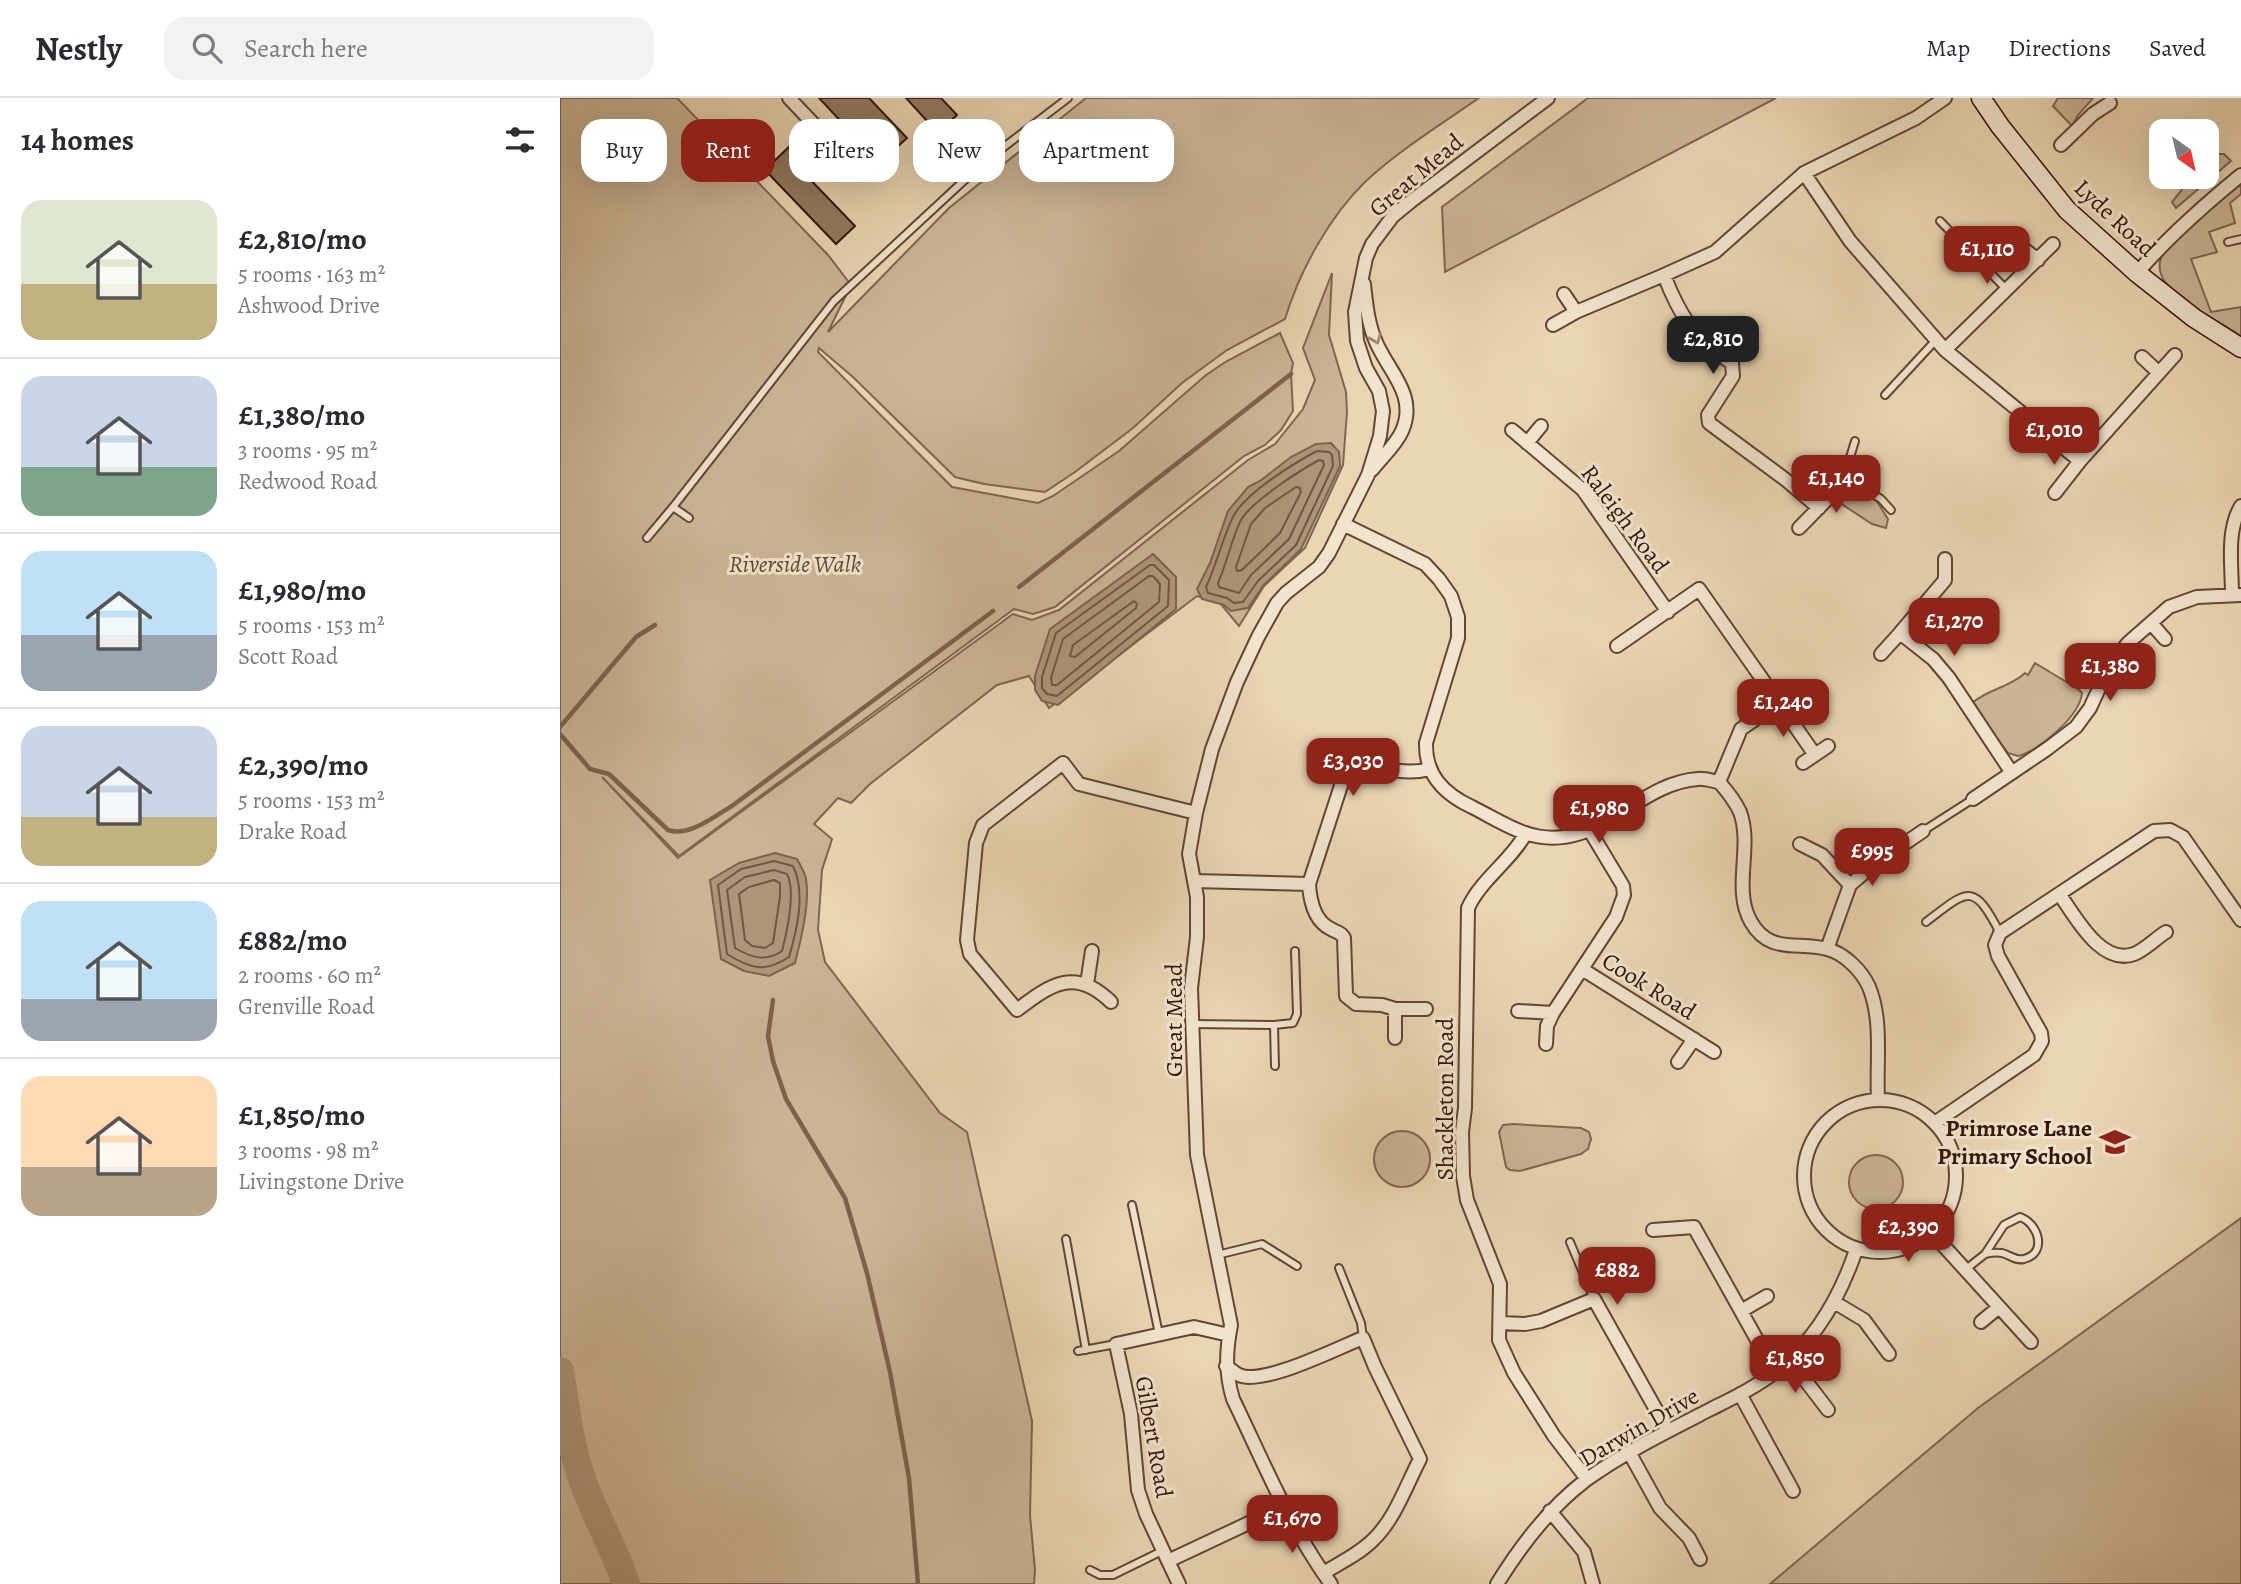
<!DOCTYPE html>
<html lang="en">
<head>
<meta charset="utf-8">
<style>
  :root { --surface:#fff; --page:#f2f2f3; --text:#2b2b33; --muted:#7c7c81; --line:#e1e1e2; --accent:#8f2418 }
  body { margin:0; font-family:Alegreya,serif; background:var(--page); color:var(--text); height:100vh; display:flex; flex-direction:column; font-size:26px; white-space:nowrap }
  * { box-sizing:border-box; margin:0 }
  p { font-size:23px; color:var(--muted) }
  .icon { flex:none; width:38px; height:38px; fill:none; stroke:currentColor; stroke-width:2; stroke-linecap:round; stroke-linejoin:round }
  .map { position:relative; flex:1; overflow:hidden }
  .details { display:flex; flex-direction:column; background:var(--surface); width:560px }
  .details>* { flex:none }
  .guide { position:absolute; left:21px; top:21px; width:665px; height:63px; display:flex; gap:14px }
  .needle { width:46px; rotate:146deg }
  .fabs { position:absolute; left:1589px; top:21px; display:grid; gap:14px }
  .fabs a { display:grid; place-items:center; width:70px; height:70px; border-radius:14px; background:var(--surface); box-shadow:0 7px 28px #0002; font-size:35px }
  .price { position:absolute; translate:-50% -60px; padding:0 16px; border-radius:14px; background:var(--accent); color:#fff; font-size:23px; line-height:46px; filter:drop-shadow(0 2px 4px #0008) }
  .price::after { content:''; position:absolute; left:50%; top:42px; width:21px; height:16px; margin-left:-10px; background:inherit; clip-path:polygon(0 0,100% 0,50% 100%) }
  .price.selected { background:#222; color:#fff }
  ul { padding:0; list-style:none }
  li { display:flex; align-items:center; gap:21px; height:175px; padding:0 21px }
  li+li { border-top:2px solid var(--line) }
  li span { display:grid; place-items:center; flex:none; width:196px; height:140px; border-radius:21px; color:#555 }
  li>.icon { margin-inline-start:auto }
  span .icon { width:84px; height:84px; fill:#fffc; stroke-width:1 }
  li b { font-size:30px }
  h2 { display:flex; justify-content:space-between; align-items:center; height:84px; padding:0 21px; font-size:30px }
  .tag { padding:0 24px; border-radius:21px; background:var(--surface); box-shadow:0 7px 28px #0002; font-size:24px; line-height:63px }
  .tag.selected { background:var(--accent); color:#fff }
  header { display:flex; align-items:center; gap:42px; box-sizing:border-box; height:98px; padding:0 35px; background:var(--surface); border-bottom:2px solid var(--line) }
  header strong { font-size:33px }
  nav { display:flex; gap:38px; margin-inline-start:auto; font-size:24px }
  .search { width:490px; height:63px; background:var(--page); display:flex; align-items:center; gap:18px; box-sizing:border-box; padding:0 24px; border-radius:21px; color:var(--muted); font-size:26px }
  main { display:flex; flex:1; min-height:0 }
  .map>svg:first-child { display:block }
</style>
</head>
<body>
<header>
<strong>Nestly</strong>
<div class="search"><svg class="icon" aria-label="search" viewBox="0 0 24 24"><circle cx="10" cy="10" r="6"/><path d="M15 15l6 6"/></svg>Search here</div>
<nav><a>Map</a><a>Directions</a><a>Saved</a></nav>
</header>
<main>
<section class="details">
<h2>14 homes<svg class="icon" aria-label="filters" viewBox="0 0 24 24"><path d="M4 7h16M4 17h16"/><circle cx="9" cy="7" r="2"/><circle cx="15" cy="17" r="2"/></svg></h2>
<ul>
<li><span style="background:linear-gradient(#dfe7d0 60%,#c2b280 0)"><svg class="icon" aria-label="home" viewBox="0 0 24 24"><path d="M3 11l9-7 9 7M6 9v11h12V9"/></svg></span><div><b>£2,810/mo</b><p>5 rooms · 163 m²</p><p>Ashwood Drive</p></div></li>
<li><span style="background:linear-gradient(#c9d6e8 65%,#7fa58c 0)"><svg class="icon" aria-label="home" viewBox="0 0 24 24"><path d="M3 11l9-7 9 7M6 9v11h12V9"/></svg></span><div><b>£1,380/mo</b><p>3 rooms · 95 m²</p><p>Redwood Road</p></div></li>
<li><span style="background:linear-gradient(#bfe0f5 60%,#9aa5b1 0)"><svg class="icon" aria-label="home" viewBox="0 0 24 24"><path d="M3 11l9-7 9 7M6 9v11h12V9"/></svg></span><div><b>£1,980/mo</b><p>5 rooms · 153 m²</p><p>Scott Road</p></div></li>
<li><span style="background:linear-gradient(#c9d6e8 65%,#c2b280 0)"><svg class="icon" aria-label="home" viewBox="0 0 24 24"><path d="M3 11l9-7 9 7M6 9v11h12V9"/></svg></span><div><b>£2,390/mo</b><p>5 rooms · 153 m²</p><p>Drake Road</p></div></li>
<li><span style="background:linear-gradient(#bfe0f5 70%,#9aa5b1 0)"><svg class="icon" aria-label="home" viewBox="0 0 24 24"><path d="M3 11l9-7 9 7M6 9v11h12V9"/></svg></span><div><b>£882/mo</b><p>2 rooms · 60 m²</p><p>Grenville Road</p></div></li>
<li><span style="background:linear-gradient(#ffd9b3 65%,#b9a48a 0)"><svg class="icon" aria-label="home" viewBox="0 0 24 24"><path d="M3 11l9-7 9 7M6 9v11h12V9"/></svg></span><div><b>£1,850/mo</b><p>3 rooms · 98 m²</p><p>Livingstone Drive</p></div></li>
</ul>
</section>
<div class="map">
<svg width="1681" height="1486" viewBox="0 0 1681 1486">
  <rect width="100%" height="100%" fill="#ebd6b3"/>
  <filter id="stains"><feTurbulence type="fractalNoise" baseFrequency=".00286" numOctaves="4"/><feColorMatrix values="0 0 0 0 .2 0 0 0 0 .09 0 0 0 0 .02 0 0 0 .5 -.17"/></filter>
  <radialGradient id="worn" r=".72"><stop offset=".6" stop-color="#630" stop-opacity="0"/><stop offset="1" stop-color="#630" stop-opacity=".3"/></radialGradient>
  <path fill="#ccb596" stroke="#806650" stroke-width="2" d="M0 0H117L268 157 291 187 268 234 389 110 526 0H919C883 25 838 53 806 83 769 119 740 172 725 221L667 252 622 285 573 330 515 374 485 394 424 386 395 379 294 280 259 250 258 254 392 389 478 405 493 398 559 353 646 277 667 263 720 235 733 265 731 276 733 313 721 332 705 347 684 358 495 509 473 516 454 511 119 758 42 679 118 760 453 516 472 522 499 512 688 362 715 346 743 311 755 282 743 250 772 175 769 237 786 294 787 314 783 367 745 450 704 488 679 528 660 505 637 498 489 610 469 578 437 587 310 686 291 705 278 700 254 726 272 741 262 772 258 832 265 864 380 1015 407 1034 472 1323 470 1417 475 1472 474 1486H0Z
    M1028 0H1216L885 174 882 109Z
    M1498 0H1533L1518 17 1512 28 1493 8Z
    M1655 56H1664L1671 63 1616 110 1612 104 1632 79H1647V63Z
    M1681 86V96L1670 105 1675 125 1649 134 1657 154 1631 161 1651 214 1681 209V238C1658 223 1623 206 1606 185 1600 178 1598 168 1601 160 1607 145 1666 98 1681 86Z
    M1303 392 1314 399 1328 421 1326 430 1312 426 1280 405 1287 398 1293 396 1298 398Z
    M1475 565 1518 591 1522 595C1520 618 1479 653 1458 658L1448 655 1411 606C1427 591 1449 590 1465 575L1468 577Z
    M953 1026 1021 1030 1029 1034 1031 1041 1028 1051 1021 1056 960 1073 950 1072 946 1069 939 1034 943 1027Z
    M814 1061a28 28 0 1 1 56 0a28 28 0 1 1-56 0Z
    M1289 1084a27 27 0 1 1 54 0a27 27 0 1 1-54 0Z
    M1681 1120V1486H1210L1418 1310Z"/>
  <path fill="#ad9579" stroke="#7d624c" stroke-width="2" d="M771 345 779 354 780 368 741 451 703 488 688 510 671 513 664 507 642 501 637 491 650 465 668 413 688 389 700 383 731 359 756 346Z
    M593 456 616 479V511L498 607 482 603 475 592V578L490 531Z
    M215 755 237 761C240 767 245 774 246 781 250 806 241 841 235 865L209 878 184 873 161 861 150 782 179 765Z"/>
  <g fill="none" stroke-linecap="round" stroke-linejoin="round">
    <path stroke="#715641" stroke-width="2" d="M757 353 769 354 772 357 773 368 736 447 698 483 683 504 674 505 667 500 648 495 646 489C657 466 662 441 673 419 684 396 734 365 757 353Z
      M759 362 763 363 764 367 729 441 691 477 679 495 659 489 658 485C667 465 671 442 681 422 692 403 739 373 759 362Z
      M736 389 740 390 741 394 720 435 682 472 677 473 676 469 691 426 705 410Z
      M590 467H594L609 482 608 508 497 598 487 596 482 590V579L496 535Z
      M589 478H593L600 486 599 504 497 587H492L491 580 503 541Z
      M574 503 577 506 576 510 515 559 510 558 513 547Z
      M214 763 233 768C246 794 237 832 229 859 205 875 191 871 167 856L158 787 181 771Z
      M214 772 227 776C236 793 227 834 222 853 206 864 192 860 175 850L167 792 185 779Z
      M214 782 220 785V799L213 845 205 850 192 848 185 842 179 796 189 789Z"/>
    <path stroke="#7d624c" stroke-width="4.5" d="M459 489 731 276
      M0 629 76 539 95 527
      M0 636 30 671 49 676 108 732C130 739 153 719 172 708L433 513
      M213 902 208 938 213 963 226 1001 285 1100 307 1175 330 1274 349 1380 358 1486"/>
    <path stroke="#ad9579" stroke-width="28" d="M0 1273C6 1307 9 1342 20 1375 32 1413 54 1448 66 1486"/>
  </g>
  <path fill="#947a61" stroke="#351609" stroke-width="2" d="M259 0H309L347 40 320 65Z
    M346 0H381L397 17 378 35Z
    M235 43 255 63 243 74 295 128 276 146 205 72Z"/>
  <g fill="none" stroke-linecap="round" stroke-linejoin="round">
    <g stroke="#624634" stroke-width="10">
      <path id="lane" d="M1380 123 1447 192
        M1668 144 1681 141
        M1325 297 1376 242
        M1295 343 1288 366V380L1321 401 1331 412
        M113 409 129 420
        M87 440 113 409 274 203 423 65 508 0
        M1363 733 1413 701
        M1366 824C1408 792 1413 783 1440 835
        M632 926 714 927 733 925 737 916 735 853
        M714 927 715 968
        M572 1107 599 1236
        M1460 1119C1478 1125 1488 1155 1464 1161 1455 1163 1450 1157 1442 1155 1436 1154 1430 1155 1425 1156L1444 1127Z
        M506 1141 526 1252
        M1010 1144 1034 1201
        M657 1157 702 1146 737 1168
        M779 1170 801 1225 803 1240
        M1405 1172 1425 1156
        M518 1253 556 1246
        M530 1472 540 1477H553L602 1453"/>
    </g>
    <g stroke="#624634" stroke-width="16">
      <path id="street" d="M229 0 299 74
        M1501 47 1533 16 1550 5
        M1244 75 1290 143 1385 252 1520 363 1615 257
        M1464 151 1478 162
        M1577 175C1609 138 1643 108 1681 77
        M1104 177 1155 154 1244 75 1356 20 1385 0
        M804 186C806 205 808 226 816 244 828 273 858 297 842 333 836 347 821 360 812 372
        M1004 196 1016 214
        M993 227 1016 214 1104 177C1119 216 1135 243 1172 265L1173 278 1148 317 1149 325 1226 382 1259 410
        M1385 252 1493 146
        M1582 259 1598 274
        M952 332 1023 392 1108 514
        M967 345 981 328
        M1495 395 1520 363
        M783 426 865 466 879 481 891 498 898 519V540L866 645C865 677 884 696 912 709 930 718 947 729 965 735 1036 759 1075 685 1138 681 1144 680 1152 683 1159 684 1167 693 1175 703 1180 714 1193 749 1172 791 1191 824 1210 857 1238 843 1267 851 1284 855 1302 873 1309 889 1323 923 1316 964 1318 1000
        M1239 430 1288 380
        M1385 461V482L1340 535 1373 561 1389 580 1452 675
        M1672 496C1672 468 1666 433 1681 408
        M1591 525 1605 541
        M1057 548 1139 491 1219 605 1181 631 1159 684
        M1321 556 1340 535
        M1219 605 1255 657
        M1243 665 1268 648
        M1413 701 1487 651 1516 629 1530 610 1549 569 1568 545 1609 509 1637 499 1681 497
        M966 735C951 763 921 781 908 810L905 1010 902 1034 903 1078 907 1102 940 1186 939 1242 954 1275 994 1338 1027 1381
        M1240 746 1262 757 1290 787
        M635 783 749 786
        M1500 797C1515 818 1541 868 1574 856 1585 852 1596 840 1606 834
        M1267 851 1290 787 1312 768 1363 733
        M1022 871 1154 954
        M527 886 532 853
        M551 904C515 869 491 886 457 912L410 856 407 842 416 745 423 727 503 665 519 686 636 715
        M866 911H835L822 907 796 906 786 898 784 840C780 833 777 835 771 831 754 823 750 803 749 786L788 666 795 662C820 669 844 678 870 671
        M958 913 993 915
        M835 940V911
        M986 946 987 928 993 915 1056 819 1064 797 1063 788 1030 733
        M1118 964 1134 941
        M1244 1078a76 76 0 1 1 152 0a76 76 0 1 1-152 0Z
        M1376 1024 1474 957 1482 943 1481 935 1438 858 1435 847 1440 835 1594 733 1610 732 1623 739 1681 822
        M1093 1132 1134 1129 1215 1274
        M1371 1134 1471 1244
        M1274 1204 1304 1222 1329 1256
        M1181 1213 1207 1198
        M1421 1224 1439 1209
        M940 1225 965 1226 981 1223 1034 1201 1108 1333
        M669 1237 634 1229 556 1246 571 1316 578 1392 586 1416 608 1463 725 1408
        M1229 1261 1268 1312
        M666 1268C670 1270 674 1275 679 1277 703 1288 777 1250 803 1240L815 1269 860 1361C846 1388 835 1421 813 1442 799 1456 780 1465 763 1475
        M1180 1296 1233 1393
        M1069 1354 1100 1410 1129 1440 1140 1461
        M990 1413 1024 1454 1033 1486
        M608 1463 619 1486
        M771 1486C730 1430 703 1363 673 1301 665 1274 666 1253 671 1227L637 1057 631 890 637 839V799L629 756 636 715 652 651 677 584 698 539 717 505 726 495 759 469 769 455 808 377 820 338 823 313 819 293 806 270 797 243 795 214 806 160 812 146 833 118 850 104 988 0
        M937 1486C961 1447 989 1410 1026 1382 1065 1354 1108 1333 1151 1311 1173 1300 1196 1289 1215 1274 1255 1243 1280 1199 1296 1152"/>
    </g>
    <g stroke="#351609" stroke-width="21">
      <path id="secondary" d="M1421 0 1440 28 1507 112 1577 175 1634 220 1681 250"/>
    </g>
    <use href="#lane" stroke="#f2e4ce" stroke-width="6"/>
    <use href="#street" stroke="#f2e4ce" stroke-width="12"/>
    <use href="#secondary" stroke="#f2e4ce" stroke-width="18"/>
  </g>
  <defs><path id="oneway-chevron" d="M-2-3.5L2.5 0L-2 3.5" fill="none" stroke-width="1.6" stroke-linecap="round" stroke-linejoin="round" transform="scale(1.75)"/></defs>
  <use stroke="#9d8775" href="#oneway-chevron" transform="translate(816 241) rotate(68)"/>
  <defs>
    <g id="school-bare" transform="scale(2.415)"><path d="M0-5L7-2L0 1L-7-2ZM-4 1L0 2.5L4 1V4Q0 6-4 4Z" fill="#8f2418" stroke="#f2e4ce" stroke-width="2.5" paint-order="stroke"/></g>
  </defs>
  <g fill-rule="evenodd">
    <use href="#school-bare" x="1555" y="1044"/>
  </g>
  <g text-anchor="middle" stroke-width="6" stroke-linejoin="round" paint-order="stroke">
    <g font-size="24" fill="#351609" stroke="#f2e4ce">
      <text transform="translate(856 77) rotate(-40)" y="8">Great Mead</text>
      <text transform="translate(1555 120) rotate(43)" y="8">Lyde Road</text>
      <text transform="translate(1065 421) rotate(53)" y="8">Raleigh Road</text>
      <text transform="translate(1089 888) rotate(32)" y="8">Cook Road</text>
      <text transform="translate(614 922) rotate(-90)" y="8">Great Mead</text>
      <text transform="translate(885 1001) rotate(-90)" y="8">Shackleton Road</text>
      <text transform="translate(1079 1329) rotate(-30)" y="8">Darwin Drive</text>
      <text transform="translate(594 1339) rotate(80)" y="8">Gilbert Road</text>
    </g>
    <g font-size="24" font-style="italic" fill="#624633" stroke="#f2e4ce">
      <text x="235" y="474">Riverside Walk</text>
    </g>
    <g font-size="24" font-weight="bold" fill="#351609" stroke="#f2e4ce" text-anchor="end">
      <text x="1532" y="1038">Primrose Lane<tspan x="1532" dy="28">Primary School</tspan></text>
    </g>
  </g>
  <rect width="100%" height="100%" filter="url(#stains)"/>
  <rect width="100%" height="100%" fill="url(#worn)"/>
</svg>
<div class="fabs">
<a><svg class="needle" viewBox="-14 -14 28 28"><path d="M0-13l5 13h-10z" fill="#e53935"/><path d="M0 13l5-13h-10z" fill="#7c7c81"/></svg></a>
</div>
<b class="price" style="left:1427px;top:188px">£1,110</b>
<b class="price selected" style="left:1153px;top:278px">£2,810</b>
<b class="price" style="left:1494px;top:369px">£1,010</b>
<b class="price" style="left:1276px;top:417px">£1,140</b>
<b class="price" style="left:1394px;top:560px">£1,270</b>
<b class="price" style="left:1550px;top:605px">£1,380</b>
<b class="price" style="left:1223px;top:641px">£1,240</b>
<b class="price" style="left:793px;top:700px">£3,030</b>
<b class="price" style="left:1039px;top:747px">£1,980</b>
<b class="price" style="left:1312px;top:790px">£995</b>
<b class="price" style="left:1348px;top:1166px">£2,390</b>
<b class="price" style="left:1057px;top:1209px">£882</b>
<b class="price" style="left:1235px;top:1297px">£1,850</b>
<b class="price" style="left:732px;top:1457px">£1,670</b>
<div class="guide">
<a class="tag">Buy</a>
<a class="tag selected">Rent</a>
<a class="tag">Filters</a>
<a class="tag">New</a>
<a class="tag">Apartment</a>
</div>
</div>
</main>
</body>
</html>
